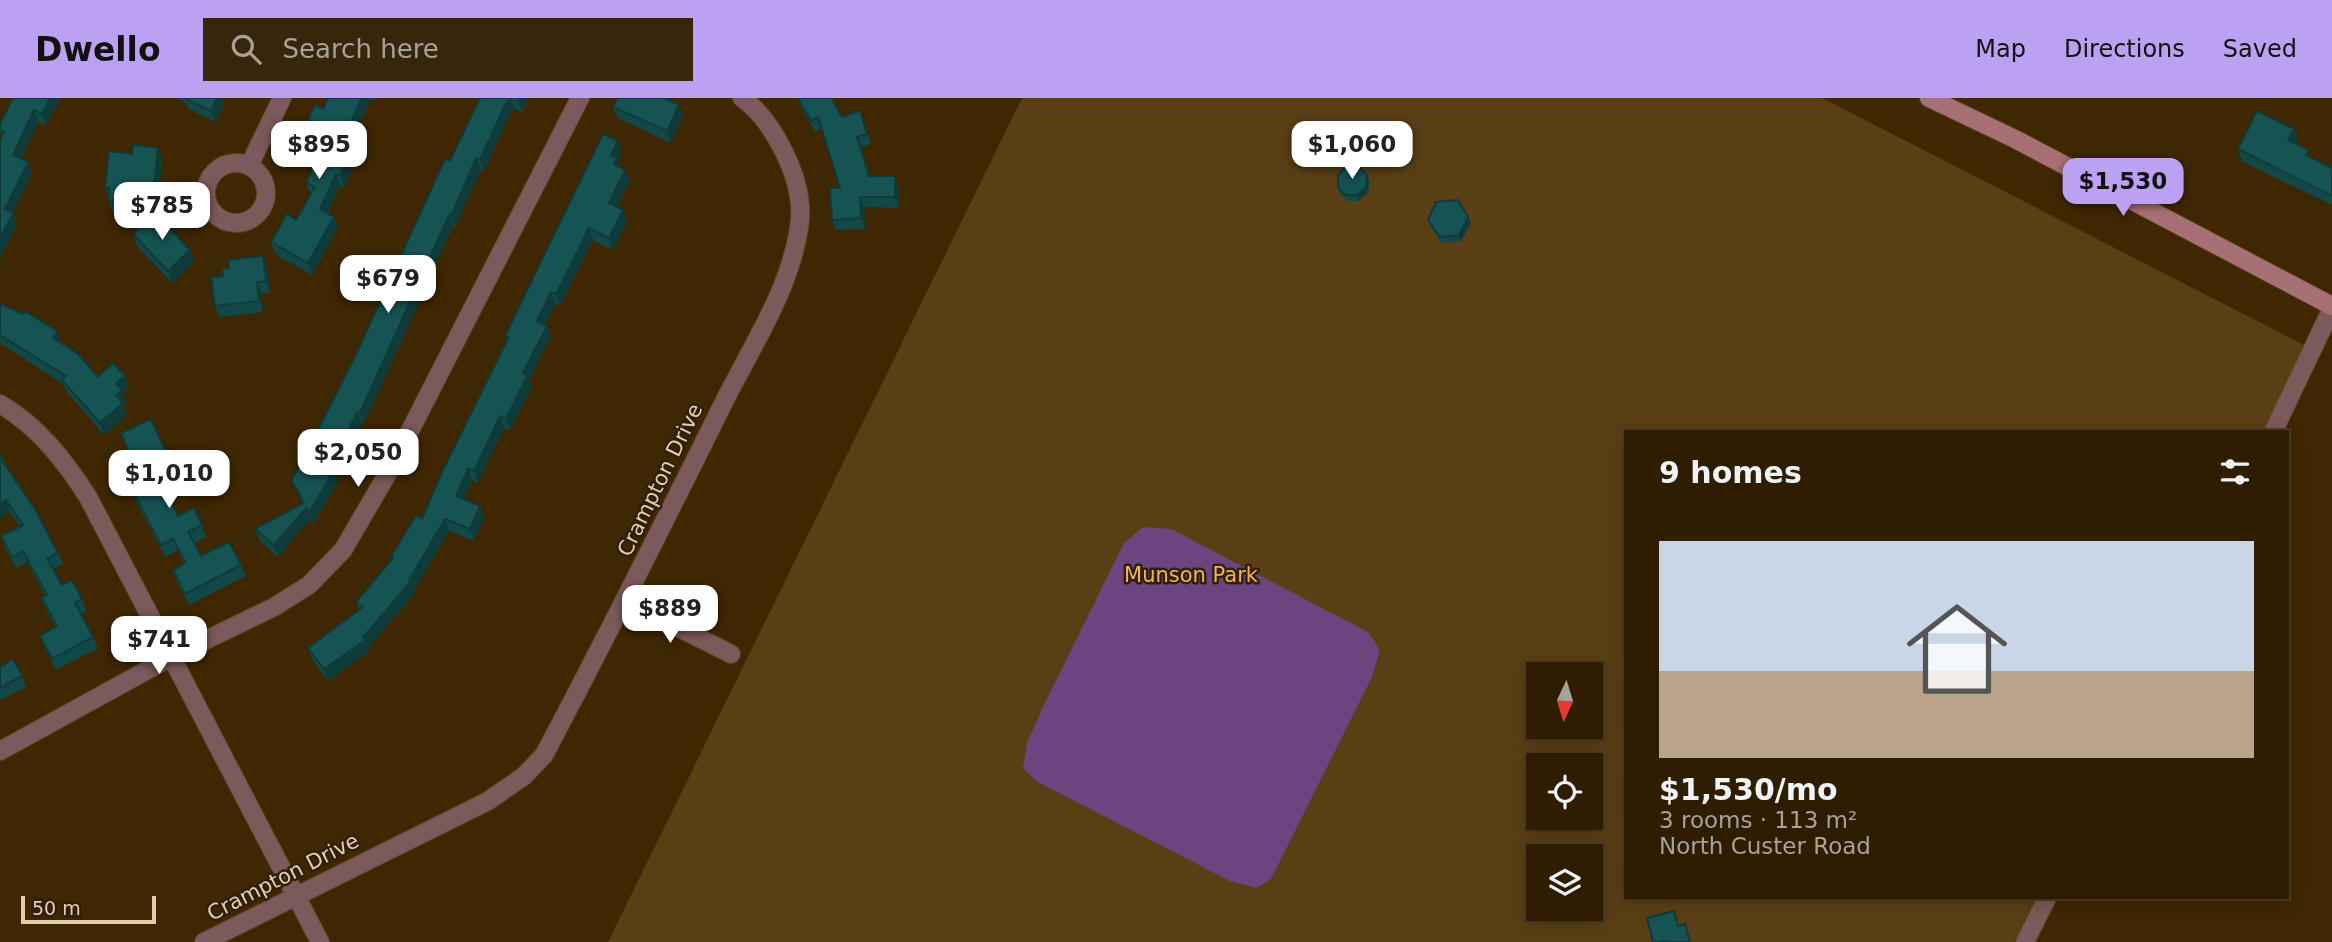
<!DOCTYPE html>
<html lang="en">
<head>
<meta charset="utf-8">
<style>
  :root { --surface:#2f1d02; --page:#37260c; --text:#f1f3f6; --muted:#a7a299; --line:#4a3b24; --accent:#bca0f2 }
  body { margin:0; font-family:"DejaVu Sans",sans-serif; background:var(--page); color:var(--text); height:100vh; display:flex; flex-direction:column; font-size:26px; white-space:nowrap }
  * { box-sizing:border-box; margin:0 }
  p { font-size:23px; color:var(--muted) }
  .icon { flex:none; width:38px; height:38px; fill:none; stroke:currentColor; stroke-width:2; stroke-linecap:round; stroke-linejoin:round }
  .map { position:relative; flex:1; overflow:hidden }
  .sheet { position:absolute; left:1624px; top:332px; width:665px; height:469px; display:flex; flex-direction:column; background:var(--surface); border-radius:0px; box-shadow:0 4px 18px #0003,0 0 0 2px var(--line) }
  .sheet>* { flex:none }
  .needle { width:46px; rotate:184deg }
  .controls { position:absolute; left:1526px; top:564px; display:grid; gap:14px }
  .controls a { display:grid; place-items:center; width:77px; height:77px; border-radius:0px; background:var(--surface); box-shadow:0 4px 18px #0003,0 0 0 2px var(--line); font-size:35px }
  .scale { position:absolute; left:21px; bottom:18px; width:135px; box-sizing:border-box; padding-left:7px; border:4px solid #e6cdad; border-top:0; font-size:19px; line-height:24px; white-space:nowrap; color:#e6cdad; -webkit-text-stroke:5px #2f200b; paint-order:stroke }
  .price { position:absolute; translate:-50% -60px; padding:0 16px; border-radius:14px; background:#fff; color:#222; font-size:23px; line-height:46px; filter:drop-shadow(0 2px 4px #0008) }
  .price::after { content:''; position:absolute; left:50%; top:42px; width:21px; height:16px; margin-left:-10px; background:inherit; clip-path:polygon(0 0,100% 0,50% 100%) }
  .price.current { background:var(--accent); color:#111 }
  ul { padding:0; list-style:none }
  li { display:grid; align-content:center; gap:14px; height:371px; padding:0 35px }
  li+li { border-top:2px solid var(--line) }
  li span { display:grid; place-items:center; height:217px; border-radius:0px; color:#555 }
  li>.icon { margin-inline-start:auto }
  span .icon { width:126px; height:126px; fill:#fffc; stroke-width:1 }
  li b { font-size:30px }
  h2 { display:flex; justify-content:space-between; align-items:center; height:84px; padding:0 35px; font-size:30px }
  header { display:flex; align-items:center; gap:42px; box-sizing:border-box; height:98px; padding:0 35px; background:var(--accent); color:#111 }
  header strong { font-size:33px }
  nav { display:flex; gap:38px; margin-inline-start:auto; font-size:24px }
  .search { width:490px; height:63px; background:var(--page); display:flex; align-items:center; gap:18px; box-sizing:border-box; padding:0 24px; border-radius:0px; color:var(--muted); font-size:26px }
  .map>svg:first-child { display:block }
</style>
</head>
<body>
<header>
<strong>Dwello</strong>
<div class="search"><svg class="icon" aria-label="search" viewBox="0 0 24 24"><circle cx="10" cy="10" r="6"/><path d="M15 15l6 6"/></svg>Search here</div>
<nav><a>Map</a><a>Directions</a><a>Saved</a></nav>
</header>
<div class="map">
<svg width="2332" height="844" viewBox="0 0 2332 844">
  <rect width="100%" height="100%" fill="#3f2702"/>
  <path fill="#5a3f15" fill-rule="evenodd" d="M1022 0H1822L2308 249 2266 334H1626V800H2036L2014 844H608ZM1538 576H1591V628H1538ZM1538 667H1591V719H1538ZM1538 758H1591V810H1538Z"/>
  <path fill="#6c447f" d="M1143 429 1171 431 1368 534 1380 552 1372 579 1271 781 1256 790 1230 783 1036 683 1023 670 1027 645 1041 613 1124 445Z"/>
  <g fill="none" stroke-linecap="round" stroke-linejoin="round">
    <g stroke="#5a421d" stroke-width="20">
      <path id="street" d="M206 95a30 30 0 1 1 60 0a30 30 0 1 1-60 0Z
        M249 68 282 0
        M0 306C38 328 65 363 88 399L320 844
        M2273 334 2332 210
        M626 503 731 556
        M0 653 171 559 274 509 309 487 343 452 392 368 580 0
        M204 844 488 703 524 678 544 657C606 540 666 421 725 302 753 246 794 185 800 121 803 81 774 23 742 0
        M2025 844 2047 800"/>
    </g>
    <g stroke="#5a421d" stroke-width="20">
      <path id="secondary" d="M1929 0 2015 41 2332 208"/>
    </g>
    <use href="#street" stroke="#7c595b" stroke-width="18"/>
    <use href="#secondary" stroke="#a77075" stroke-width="18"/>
  </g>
  <path fill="#134848" d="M60 0 46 28 38 24 21 61 28 64 32 76 13 115 17 126 0 161 1 41 0 26Z
    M177 0H222L224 6 215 24 189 11 186 5Z
    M328 0H376L375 3 371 1 347 52 351 54 355 65 344 89 340 87 328 115 338 130 312 177 275 156 271 144 296 122 311 97 306 85 325 40 312 34 308 22 323 11Z
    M480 0H528L522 14 515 11 509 18 484 73 481 72 455 129 453 128 364 326 362 325 336 382 337 386 313 426 310 421 278 459 259 442 255 431 303 406 292 382 355 259Z
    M798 0 842 19 860 13 871 46 861 49 870 78 898 89 899 110 864 109 865 131 836 132 832 122 840 90 822 30 815 34 801 9Z
    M679 7 683 18 671 45 618 20 613 9Z
    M2294 31 2298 43 2296 46 2311 60 2332 70V107L2242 63 2238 51Z
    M618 43 622 55 618 63 620 69 630 83 617 109 623 112 627 123 613 152 593 142 560 208 555 206 545 227 551 239 529 282 532 289 510 332 504 330 478 385 472 382 464 402 484 420 474 443 449 433 414 492 415 495 368 550 369 553 328 583 312 561 308 550 359 512 356 504 392 462 391 459 422 421 507 243 505 238Z
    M158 50 162 62 157 117 190 152 194 164 172 185 137 148 133 136 153 118 112 113 105 89 132 56Z
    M1369 83 1368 95 1358 103H1347L1340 95 1338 89Z
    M1468 119 1471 125 1461 143 1442 145 1430 128 1428 122Z
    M267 170 270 195H261L263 214 219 219 215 208 223 178Z
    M0 206 57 233 61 245 98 279 125 278 129 289 123 294 127 303 123 306 127 317 104 337 66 293 63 286 0 245Z
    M121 335 169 362 174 374 159 380 178 418 202 427 206 439 194 445 201 458 241 467 246 478 189 507 177 484 173 472 184 466 178 452 165 459 119 371 115 359 128 353Z
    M0 356 58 455 63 466 53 471 62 487 82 501 86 513 81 516 93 539 98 550 56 572 44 549 40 538 55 529 45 510 41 499 45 498 27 464 16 470 5 450 1 438 20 429 10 414 0 420Z
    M0 569 22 578 26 589 0 602Z"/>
  <path fill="#0f3b3b" d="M50 0H60L46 28 42 16Z
    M217 0H222L224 6 215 24 211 13Z
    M362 0H370L371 1 344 60 339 49Z
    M510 0H511L515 11 509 18 484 73 480 62 505 7Z
    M519 0H528L522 14 518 2Z
    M679 7 683 18 671 45 667 33Z
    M34 12 38 24 17 68 13 57Z
    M2294 31 2298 43 2292 54 2288 42Z
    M618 43 622 55 618 63 621 71 618 78 611 57Z
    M158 50 162 62 157 118 152 107Z
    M351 54 355 65 344 89 340 77Z
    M476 60 481 72 455 129 451 118Z
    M28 64 32 76 13 115 17 126 0 161V141L5 111Z
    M625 72 630 83 613 116 609 105Z
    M336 76 340 87 324 123 320 111Z
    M1367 77 1369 83 1368 95 1358 103 1356 97Z
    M895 78 898 89 899 110 895 99Z
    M860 99 864 109 865 131 861 120Z
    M623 112 627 123 613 152 609 140Z
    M449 117 453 128 364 326 360 315Z
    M334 119 338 130 312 177 308 165Z
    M1468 119 1471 125 1461 143 1459 137Z
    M589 130 593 142 560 208 556 196Z
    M190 152 194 164 172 185 168 173Z
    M263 158 267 170 270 195 266 183Z
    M257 184 261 195 263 214 259 203Z
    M551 194 555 206 541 234 537 223Z
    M547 228 551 239 529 282 532 289 510 332 506 321 523 275Z
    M57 233 61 245 53 240Z
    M125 278 129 289 123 294 127 303 123 306 127 317 104 337 100 325 116 297V285Z
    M357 314 362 325 336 382 337 386 313 426 309 415 330 373Z
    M500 318 504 330 478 385 474 373Z
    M468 371 472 382 461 410 456 398Z
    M6 402 10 414 0 420V406Z
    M480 408 484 420 474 443 470 431Z
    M306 410 310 421 278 459 274 447Z
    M445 421 449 433 414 492 415 495 368 550 369 553 328 583 324 571 363 539 409 482Z"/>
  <path fill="#165454" stroke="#0f3b3b" stroke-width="2" d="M13 0H50L42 16 34 12 13 57 28 64 5 111 13 115 0 141V43L4 34 0 32V26Z
    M184 0H217L211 13Z
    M328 0H362L339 49 351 54 340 77 336 76 320 111 334 119 308 165 271 144 287 116 296 122 315 89 306 85 329 32 308 22 315 7 323 11Z
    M480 0H510L505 7 480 62 476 60 451 118 449 117 360 315 357 314 330 373 333 374 309 415 306 410 274 447 255 431 304 405 292 382 355 259 445 61 450 63Z
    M618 0H664L679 7 667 33 613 9Z
    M798 0H831L842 19 860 13 867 36 857 39 869 78H895V99H860L861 120 832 122 830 90H840L818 19 811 23Z
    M2257 13 2294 31 2288 42 2308 52 2306 57 2332 70V98L2238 51Z
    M603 36 618 43 611 57 617 60 614 66 625 72 609 105 623 112 609 140 589 130 556 196 551 194 537 223 547 228 523 275 527 278 506 321 500 318 474 373 468 371 456 398 480 408 470 431 445 421 409 482 411 483 363 539 365 542 324 571 308 550 363 509 356 504 393 460 391 459 416 417 422 421 444 370 509 239 505 238Z
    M133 47 158 50 152 107 108 102 109 90 105 89 109 53 132 56Z
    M1347 68 1359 69 1367 77 1366 89 1356 97H1345L1338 89V77Z
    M1458 102 1468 119 1459 137 1440 139 1428 122 1436 104Z
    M155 115 190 152 168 173 133 136Z
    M263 158 266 183 257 184 259 203 215 208 211 179 223 178 222 171 229 170 228 162Z
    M0 206 23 216 25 213 57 233 53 240 78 256 98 279 113 265 125 278 116 285 122 292 116 297 123 305 100 325 62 282 66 278 0 237Z
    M151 321 169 362 154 369 178 418 194 410 202 427 188 434 201 458 229 444 241 467 185 496 173 472 186 465 173 441 161 447 115 359 129 353 121 335Z
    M0 356 3 358 1 361 36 413 58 455 47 461 62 487 72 482 82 501 75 505 93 539 52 561 40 538 57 528 41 499 47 497 23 453 12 459 1 438 23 427 6 402 0 406Z
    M13 561 22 578 0 590V569Z
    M1674 813 1678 828 1685 826 1690 844H1668L1667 843 1653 844 1647 820Z"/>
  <g text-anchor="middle" stroke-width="5" stroke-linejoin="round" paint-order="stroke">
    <g font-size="21" fill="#e6cdad" stroke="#2f200b">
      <text transform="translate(660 382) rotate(-64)" y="7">Crampton Drive</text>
      <text transform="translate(283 779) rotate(-27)" y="7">Crampton Drive</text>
    </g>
    <g font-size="21" fill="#f3b254" stroke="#2f200b">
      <text x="1191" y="484">Munson Park</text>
    </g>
  </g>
</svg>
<div class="controls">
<a><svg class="needle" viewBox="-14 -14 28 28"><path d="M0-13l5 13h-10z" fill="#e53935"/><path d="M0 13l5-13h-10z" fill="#a7a299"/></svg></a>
<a><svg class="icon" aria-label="locate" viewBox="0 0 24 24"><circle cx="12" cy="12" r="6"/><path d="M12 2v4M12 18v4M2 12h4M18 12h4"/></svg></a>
<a><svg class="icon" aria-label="layers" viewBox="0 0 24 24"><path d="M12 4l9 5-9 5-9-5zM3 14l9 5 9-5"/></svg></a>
</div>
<div class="scale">50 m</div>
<b class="price" style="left:319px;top:83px">$895</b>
<b class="price" style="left:1352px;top:83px">$1,060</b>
<b class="price current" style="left:2123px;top:120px">$1,530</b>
<b class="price" style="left:162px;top:144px">$785</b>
<b class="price" style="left:388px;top:217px">$679</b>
<b class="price" style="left:358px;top:391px">$2,050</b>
<b class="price" style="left:169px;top:412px">$1,010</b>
<b class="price" style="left:670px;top:547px">$889</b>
<b class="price" style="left:159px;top:578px">$741</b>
<section class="sheet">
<h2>9 homes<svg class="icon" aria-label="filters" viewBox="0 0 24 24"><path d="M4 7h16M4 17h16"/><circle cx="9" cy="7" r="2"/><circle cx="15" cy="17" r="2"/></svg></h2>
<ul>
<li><span style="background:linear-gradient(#c9d6e8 60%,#b9a48a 0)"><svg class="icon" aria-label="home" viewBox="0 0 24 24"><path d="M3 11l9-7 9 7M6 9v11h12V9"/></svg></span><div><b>$1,530/mo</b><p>3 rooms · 113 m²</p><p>North Custer Road</p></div></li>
</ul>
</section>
</div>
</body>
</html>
